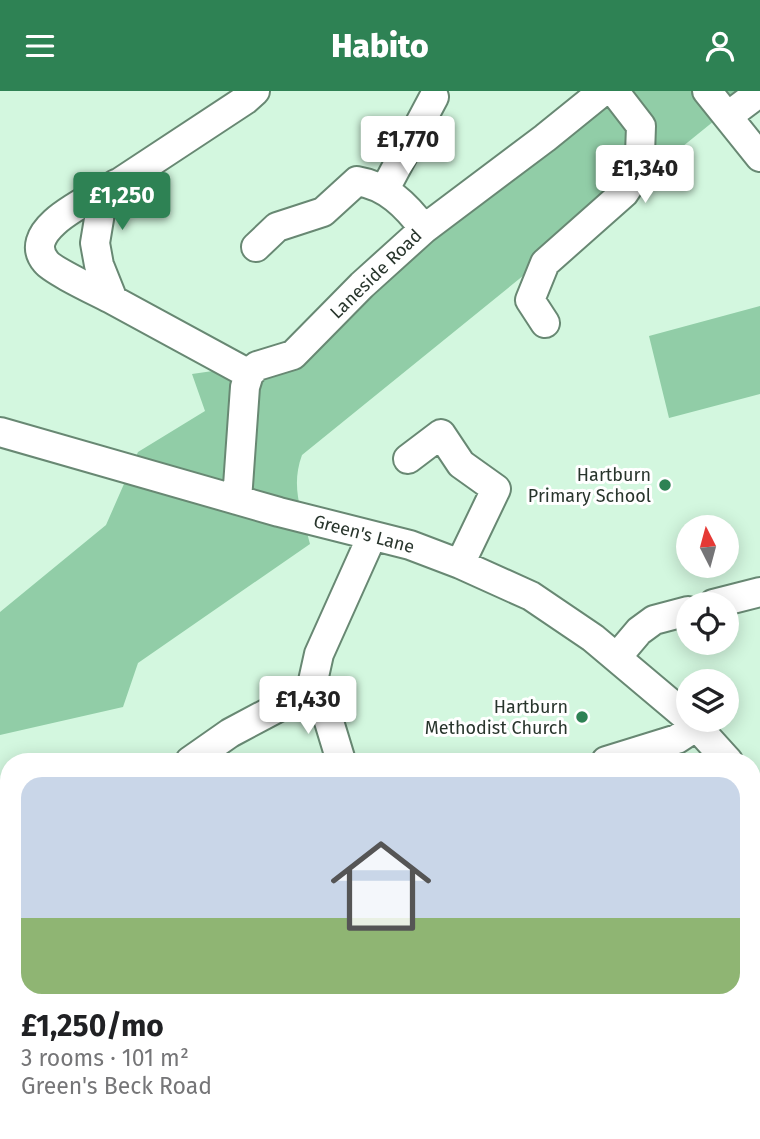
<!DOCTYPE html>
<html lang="en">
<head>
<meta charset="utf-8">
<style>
  :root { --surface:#fff; --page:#f2f2f2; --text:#202124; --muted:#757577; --line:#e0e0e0; --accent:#2e8254 }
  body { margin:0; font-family:"Fira Sans",sans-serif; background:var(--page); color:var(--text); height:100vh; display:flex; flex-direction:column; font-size:26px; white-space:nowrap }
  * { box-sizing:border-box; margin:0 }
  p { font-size:23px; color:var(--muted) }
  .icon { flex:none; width:38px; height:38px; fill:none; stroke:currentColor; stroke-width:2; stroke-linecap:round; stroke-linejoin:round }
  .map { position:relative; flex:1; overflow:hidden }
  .sheet { position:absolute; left:0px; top:662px; width:761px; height:387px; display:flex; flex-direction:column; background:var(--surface); border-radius:28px 28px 0 0; box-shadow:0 4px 18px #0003 }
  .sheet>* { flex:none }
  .needle { width:46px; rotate:354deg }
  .tools { position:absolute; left:676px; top:424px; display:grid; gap:14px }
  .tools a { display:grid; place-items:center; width:63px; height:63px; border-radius:50%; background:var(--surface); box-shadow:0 4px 18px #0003; font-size:35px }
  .price { position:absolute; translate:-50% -60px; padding:0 16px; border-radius:7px; background:#fff; color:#222; font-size:23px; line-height:46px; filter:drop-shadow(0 2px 4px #0008) }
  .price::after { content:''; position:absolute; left:50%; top:42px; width:21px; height:16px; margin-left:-10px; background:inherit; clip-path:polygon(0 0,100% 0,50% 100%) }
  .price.active { background:var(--accent); color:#fff }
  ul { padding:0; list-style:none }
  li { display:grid; align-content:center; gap:14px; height:371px; padding:0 21px }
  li+li { border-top:2px solid var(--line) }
  li span { display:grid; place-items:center; height:217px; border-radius:21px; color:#555 }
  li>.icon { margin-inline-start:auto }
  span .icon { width:126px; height:126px; fill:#fffc; stroke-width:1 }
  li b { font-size:30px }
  header { display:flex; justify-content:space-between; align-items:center; height:91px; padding:0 21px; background:var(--accent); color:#fff; font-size:32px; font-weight:800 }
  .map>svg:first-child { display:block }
</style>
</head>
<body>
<header><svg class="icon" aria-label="menu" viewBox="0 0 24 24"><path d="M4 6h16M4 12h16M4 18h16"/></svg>Habito<svg class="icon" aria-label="person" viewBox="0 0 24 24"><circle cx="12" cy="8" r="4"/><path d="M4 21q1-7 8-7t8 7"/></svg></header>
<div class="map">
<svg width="760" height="1048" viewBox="0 0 760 1048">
  <rect width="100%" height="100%" fill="#d3f7df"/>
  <path fill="#91cda7" d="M608 0H751L302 364C290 397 302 421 310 453L138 572 123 616 0 644V521L106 434 138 361 205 320 192 283 276 271Z
    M760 215V303L669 327 649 245Z"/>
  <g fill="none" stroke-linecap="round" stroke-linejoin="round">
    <g stroke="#688873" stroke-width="32">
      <path id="minor" d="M707 0 760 66
        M728 25 760 1
        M385 98 434 6
        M256 156 277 136 323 121 357 90C387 95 406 114 424 138
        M113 209C100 202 53 180 46 171 18 138 95 106 116 93
        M545 232 530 209 545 172 624 102 634 87 640 63 641 35 614 0
        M249 283 113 209 99 174 95 152 100 122 119 92 245 9 255 0
        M0 341 279 421 410 454 460 473 531 505 593 547 688 627
        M408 368 441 343 461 373 496 398 460 473
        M237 409 245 296 249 283 257 275 293 264 362 194 424 138 545 47 603 0
        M713 513 760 501
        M617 566 639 540 654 529 688 520
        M311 599 324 614 341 670
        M690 628 728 670
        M190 670 230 642 311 599 319 563 372 445
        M606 670 677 648 697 635
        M752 705 760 719
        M0 756 9 762
        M752 818H760
        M752 986 760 982
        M0 1027 9 1024
        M202 1040 206 1048
        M658 1040 662 1048
        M266 1048 271 1040
        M608 1048 628 1040"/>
    </g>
    <use href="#minor" stroke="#fff" stroke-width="28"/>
  </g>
  <g fill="#2e8254" stroke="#fff" stroke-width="2.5">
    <circle cx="665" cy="394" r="7"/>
    <circle cx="582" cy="626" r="7"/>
  </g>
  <g text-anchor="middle" stroke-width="6" stroke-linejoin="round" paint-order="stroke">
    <g font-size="18" fill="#28352c" stroke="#fff">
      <text transform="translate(376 183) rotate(-44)" y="6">Laneside Road</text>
      <text transform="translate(364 443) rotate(15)" y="6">Green's Lane</text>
    </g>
    <g font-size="18" fill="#28352c" stroke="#fff" text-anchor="end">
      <text x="651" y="390">Hartburn<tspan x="651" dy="21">Primary School</tspan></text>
      <text x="568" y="622">Hartburn<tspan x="568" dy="21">Methodist Church</tspan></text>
    </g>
  </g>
</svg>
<div class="tools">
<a><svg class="needle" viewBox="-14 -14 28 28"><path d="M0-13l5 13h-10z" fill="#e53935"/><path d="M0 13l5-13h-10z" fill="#757577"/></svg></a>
<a><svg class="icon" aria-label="locate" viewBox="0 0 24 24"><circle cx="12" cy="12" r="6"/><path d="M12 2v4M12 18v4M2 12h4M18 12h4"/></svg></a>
<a><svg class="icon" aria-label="layers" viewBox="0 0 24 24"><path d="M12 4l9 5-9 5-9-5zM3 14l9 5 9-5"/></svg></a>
</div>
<b class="price" style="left:408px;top:85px">£1,770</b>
<b class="price" style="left:645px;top:114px">£1,340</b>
<b class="price active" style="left:122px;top:141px">£1,250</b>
<b class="price" style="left:308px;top:645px">£1,430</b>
<section class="sheet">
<ul>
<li><span style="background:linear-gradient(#c9d6e8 65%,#8fb573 0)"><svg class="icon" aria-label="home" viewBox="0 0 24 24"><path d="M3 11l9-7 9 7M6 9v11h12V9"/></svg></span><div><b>£1,250/mo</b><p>3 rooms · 101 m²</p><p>Green's Beck Road</p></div></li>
</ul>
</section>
</div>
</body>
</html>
